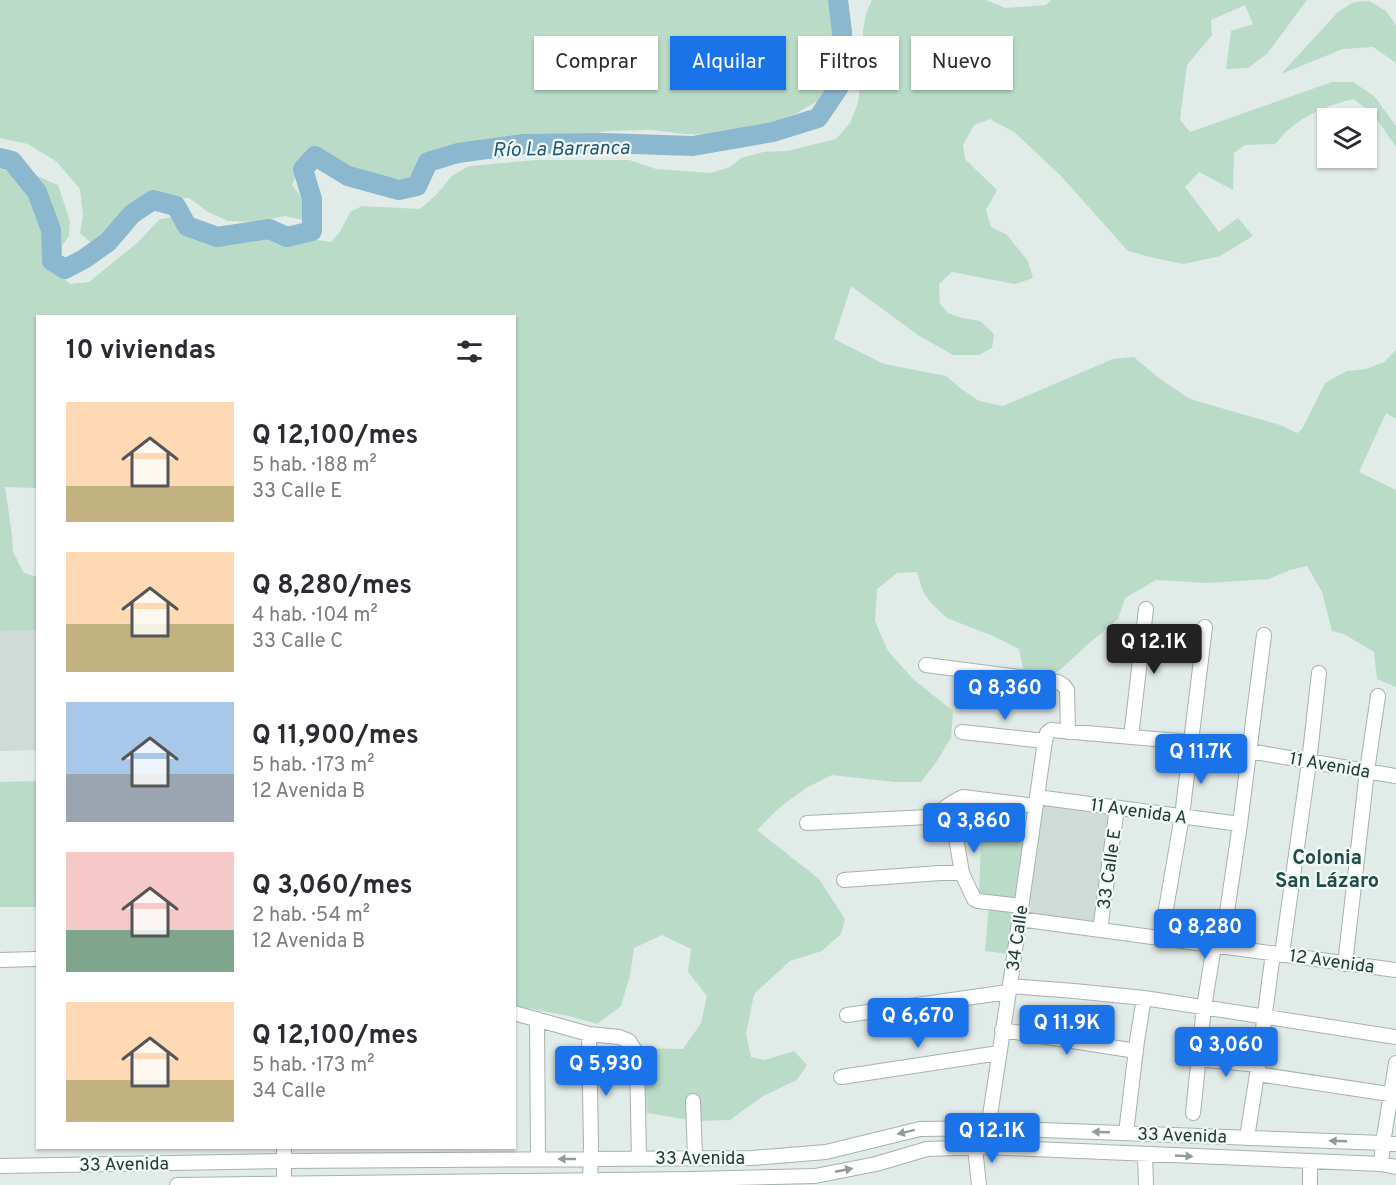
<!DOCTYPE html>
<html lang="es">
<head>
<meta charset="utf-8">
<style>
  :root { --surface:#fff; --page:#f2f2f3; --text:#2b2b33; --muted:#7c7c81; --accent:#1a73e8 }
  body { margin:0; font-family:Overpass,sans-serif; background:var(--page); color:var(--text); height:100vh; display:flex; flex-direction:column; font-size:22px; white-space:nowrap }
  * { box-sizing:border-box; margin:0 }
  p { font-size:20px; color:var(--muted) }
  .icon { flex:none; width:33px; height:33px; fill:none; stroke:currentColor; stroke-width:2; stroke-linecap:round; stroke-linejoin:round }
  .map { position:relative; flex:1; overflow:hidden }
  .details { position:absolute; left:36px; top:315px; width:480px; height:834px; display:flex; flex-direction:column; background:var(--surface); border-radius:0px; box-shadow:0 2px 4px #0004 }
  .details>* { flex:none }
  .banner { position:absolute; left:534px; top:36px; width:570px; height:54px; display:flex; gap:12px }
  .buttons { position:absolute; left:1317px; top:108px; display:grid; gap:12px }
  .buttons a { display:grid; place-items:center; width:60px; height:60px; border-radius:0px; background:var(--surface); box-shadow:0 2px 4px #0004; font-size:30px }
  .price { position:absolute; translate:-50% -51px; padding:0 14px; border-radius:6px; background:var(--accent); color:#fff; font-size:20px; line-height:39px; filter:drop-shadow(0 2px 3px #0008) }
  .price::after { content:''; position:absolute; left:50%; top:36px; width:18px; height:14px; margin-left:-9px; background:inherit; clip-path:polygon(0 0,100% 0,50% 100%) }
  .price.active { background:#222; color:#fff }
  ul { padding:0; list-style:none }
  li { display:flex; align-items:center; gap:18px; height:150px; padding:0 30px }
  li span { display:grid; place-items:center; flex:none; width:168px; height:120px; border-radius:0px; color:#555 }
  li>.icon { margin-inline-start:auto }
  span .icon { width:72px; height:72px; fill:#fffc; stroke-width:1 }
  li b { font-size:26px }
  h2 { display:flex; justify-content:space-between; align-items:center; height:72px; padding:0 30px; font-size:26px }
  .tag { padding:0 21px; border-radius:0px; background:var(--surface); box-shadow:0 2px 4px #0004; font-size:21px; line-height:54px }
  .tag.active { background:var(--accent); color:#fff }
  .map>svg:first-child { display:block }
</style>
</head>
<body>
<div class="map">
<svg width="1396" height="1185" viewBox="0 0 1396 1185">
  <rect width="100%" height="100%" fill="#e1ebe8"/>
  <path fill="#cfdbd7" d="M37 630V750L0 751V631Z
    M1041 801 1112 811 1095 924 1026 915Z"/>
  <path fill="#bbdbc9" d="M0 0H844V17L839 55 833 78 825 97 786 119 730 135 684 134 651 130 607 131 571 138 527 141 495 145 483 144 450 150 439 161 431 173 412 180 366 176 347 164 315 161 300 167 292 185 301 197 322 211 316 218 302 220 285 216 256 222 228 221 208 212 189 198H173L119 234 96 247 80 233 83 216 80 189 57 162 28 144 0 138Z
    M872 0H986L1005 8 1046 5 1051 0H1307L1267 54 1248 68 1226 69 1231 31 1253 24 1245 5 1211 20 1212 35 1187 65 1180 120 1190 132 1332 82H1353L1374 96 1396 126V147L1374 115 1354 99C1331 104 1306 114 1288 130 1283 134 1279 140 1275 144L1245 145 1234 153 1233 190 1199 172 1185 187 1219 232 1238 218 1253 236 1220 256 1184 264 1154 258 1128 251 1061 176 1014 132 990 119 974 125 963 145 965 159 997 190 986 210 991 227 1006 234 1028 261 1033 278 1015 284 952 272 939 284 940 304 948 313 962 318 980 321 994 334 992 348 979 355H953L918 335 851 286 834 339 884 364 946 376 960 388 979 401 1003 406 1113 359 1134 357 1160 379 1190 399 1280 425 1297 433 1302 429 1325 383 1347 371 1366 369 1384 362 1396 350V419L1386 413 1359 472 1396 490V687L1377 679 1374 652 1344 634 1332 631 1322 592 1307 566 1290 570 1269 579 1207 583 1156 580 1125 598 1118 619 1087 645 1060 670 1038 683 1025 677 1019 649 993 636 947 618 932 604 923 592 917 572 897 573 877 589 875 621 888 651 913 679 953 711 951 738 935 764 921 782H895L832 775 806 788 779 808 757 830 819 879 845 919 841 934 822 951 790 961 754 994 746 1034 751 1057 765 1060 794 1051 807 1065 797 1080 763 1096 730 1120 696 1121 647 1113 641 1048 683 1049 701 1023 707 996 688 972 691 949 662 935 634 948 630 975 621 1006 597 1024 565 1015 515 1006 514 316H38L37 488 5 487 12 535 13 552 24 573 37 577V630L0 631V169L35 175 58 185 70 221 69 236 57 253 56 270 70 284 89 282 137 243 160 219 175 217 195 234 215 244 263 240 297 233 317 240 331 242 340 232 350 212 362 206 420 209 436 195 452 176 469 166 537 160H629L656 169 711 173 730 167 741 158 763 152 787 151 836 139 850 123 858 103 863 62V31L866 14Z
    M1369 1 1386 11 1396 25V63L1373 47 1343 49 1281 74 1338 12 1354 2Z
    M37 781V907H0V782Z
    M982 814 1026 820 1016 899 979 895Z
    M989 905 1016 910 1009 954 985 951Z"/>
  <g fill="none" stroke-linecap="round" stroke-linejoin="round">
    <path stroke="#8bb8ce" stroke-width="20" d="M0 158 12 161 37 192 51 230 52 261 65 269 84 259 108 242 132 214 153 200 176 206 187 226 217 237 269 229 287 237 312 231V199L303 169 315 156 348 176 399 190 417 186 428 162 458 153 524 144 604 143 693 146 773 132 818 118 839 87 842 32 838 0"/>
    <g stroke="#a4b3b0" stroke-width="16">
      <path id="minor" d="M926 665 1058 682 1063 685 1067 690 1068 732
        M962 732 1045 741
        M1131 737 1146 609
        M1037 797 1240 824
        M953 820 962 873 974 899 978 901 1021 906
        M807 823 929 817C942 812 950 802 963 797L1036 806
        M844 880 940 873H962
        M1019 919 1396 970
        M1100 930 1117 808
        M1161 938 1182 816 1205 627
        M1222 946 1240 824 1264 635
        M1282 954 1309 762 1319 673
        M0 960 36 959
        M1345 964 1367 771 1378 696
        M1010 986 1074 991 1144 998 1396 1037
        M514 1013 589 1034 619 1037 629 1041 634 1049 637 1059 639 1158
        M847 1015 1008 992
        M537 1019 538 1159
        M1002 1030 1136 1051
        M589 1034 591 1144 590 1185
        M1198 1059 1258 1065
        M1257 1074 1396 1095
        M841 1077 999 1053
        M693 1101 695 1158
        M1193 1113 1204 1007 1214 946
        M1126 1133 1137 1041 1144 998
        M987 1135 1011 978 1045 741 1047 733 1051 730 1190 742 1249 751 1396 776
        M1247 1138 1257 1074 1273 953
        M975 1148 979 1185
        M1145 1154 1146 1185
        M1381 1164 1383 1143 1396 1063
        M0 1166 284 1161 752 1158 826 1152 920 1129 988 1128 1383 1143 1396 1144
        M177 1185 691 1179 815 1176 876 1164 927 1149 985 1147 1381 1164 1396 1167
        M284 1185V1148
        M1310 1185V1162"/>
    </g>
    <use href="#minor" stroke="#fff" stroke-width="14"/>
  </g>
  <defs><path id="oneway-solid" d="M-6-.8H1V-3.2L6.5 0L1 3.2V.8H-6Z" transform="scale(1.5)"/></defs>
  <g fill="#909d9c">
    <use href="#oneway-solid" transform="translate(906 1132) rotate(166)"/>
    <use href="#oneway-solid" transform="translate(1101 1132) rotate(-178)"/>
    <use href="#oneway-solid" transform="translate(1338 1141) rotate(-178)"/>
    <use href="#oneway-solid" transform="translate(1184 1156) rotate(3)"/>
    <use href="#oneway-solid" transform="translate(567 1159) rotate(180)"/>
    <use href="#oneway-solid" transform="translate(844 1170) rotate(-11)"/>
  </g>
  <g text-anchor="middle" stroke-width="4.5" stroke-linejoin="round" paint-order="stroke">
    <g font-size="18" fill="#223b38" stroke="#f1f8f5">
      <text transform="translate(1330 765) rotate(10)" y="6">11 Avenida</text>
      <text transform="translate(1139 811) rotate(8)" y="6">11 Avenida A</text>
      <text transform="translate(1109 869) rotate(-82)" y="6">33 Calle E</text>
      <text transform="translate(1017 938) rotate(-82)" y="6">34 Calle</text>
      <text transform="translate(1332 961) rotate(8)" y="6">12 Avenida</text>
      <text transform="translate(1182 1135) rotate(2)" y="6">33 Avenida</text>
      <text x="700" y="1164">33 Avenida</text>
      <text transform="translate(124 1164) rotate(-1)" y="6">33 Avenida</text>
    </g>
    <g font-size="20" font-style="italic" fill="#1f5774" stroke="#f1f8f5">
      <text transform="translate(561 148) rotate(-1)" y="7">Río La Barranca</text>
    </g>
    <g font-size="20" font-weight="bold" fill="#1f4c48" stroke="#f1f8f5">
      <text x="1327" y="864">Colonia<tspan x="1327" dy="23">San Lázaro</tspan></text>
    </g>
  </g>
</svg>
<div class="buttons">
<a><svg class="icon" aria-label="layers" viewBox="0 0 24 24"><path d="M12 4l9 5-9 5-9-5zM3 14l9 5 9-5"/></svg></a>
</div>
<b class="price active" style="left:1154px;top:675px">Q 12.1K</b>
<b class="price" style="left:1005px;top:721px">Q 8,360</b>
<b class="price" style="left:1201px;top:785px">Q 11.7K</b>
<b class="price" style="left:974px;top:854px">Q 3,860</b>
<b class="price" style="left:1205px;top:960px">Q 8,280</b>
<b class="price" style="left:918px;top:1049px">Q 6,670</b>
<b class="price" style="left:1067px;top:1056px">Q 11.9K</b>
<b class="price" style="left:1226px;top:1078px">Q 3,060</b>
<b class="price" style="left:606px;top:1097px">Q 5,930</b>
<b class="price" style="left:992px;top:1164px">Q 12.1K</b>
<div class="banner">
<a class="tag">Comprar</a>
<a class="tag active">Alquilar</a>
<a class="tag">Filtros</a>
<a class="tag">Nuevo</a>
</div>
<section class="details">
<h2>10 viviendas<svg class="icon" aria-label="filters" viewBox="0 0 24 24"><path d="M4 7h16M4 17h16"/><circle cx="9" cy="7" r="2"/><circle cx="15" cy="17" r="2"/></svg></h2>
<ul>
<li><span style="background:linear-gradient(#ffd9b3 70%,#c2b280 0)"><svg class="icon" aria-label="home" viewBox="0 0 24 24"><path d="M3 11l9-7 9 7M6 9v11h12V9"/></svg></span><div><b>Q 12,100/mes</b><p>5 hab. · 188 m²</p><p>33 Calle E</p></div></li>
<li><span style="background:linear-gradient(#ffd9b3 60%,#c2b280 0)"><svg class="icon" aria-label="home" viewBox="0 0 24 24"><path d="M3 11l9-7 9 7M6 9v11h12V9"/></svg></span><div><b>Q 8,280/mes</b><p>4 hab. · 104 m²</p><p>33 Calle C</p></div></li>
<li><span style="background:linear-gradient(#a9c7e8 60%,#9aa5b1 0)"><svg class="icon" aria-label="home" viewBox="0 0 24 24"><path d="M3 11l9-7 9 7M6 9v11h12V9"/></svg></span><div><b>Q 11,900/mes</b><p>5 hab. · 173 m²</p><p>12 Avenida B</p></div></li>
<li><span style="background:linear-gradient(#f6c9c9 65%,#7fa58c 0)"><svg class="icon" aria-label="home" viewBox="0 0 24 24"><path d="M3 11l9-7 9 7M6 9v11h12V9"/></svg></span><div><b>Q 3,060/mes</b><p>2 hab. · 54 m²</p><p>12 Avenida B</p></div></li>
<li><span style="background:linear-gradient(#ffd9b3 65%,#c2b280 0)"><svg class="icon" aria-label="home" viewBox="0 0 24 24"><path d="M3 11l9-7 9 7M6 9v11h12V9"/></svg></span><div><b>Q 12,100/mes</b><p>5 hab. · 173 m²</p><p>34 Calle</p></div></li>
</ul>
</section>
</div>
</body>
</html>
